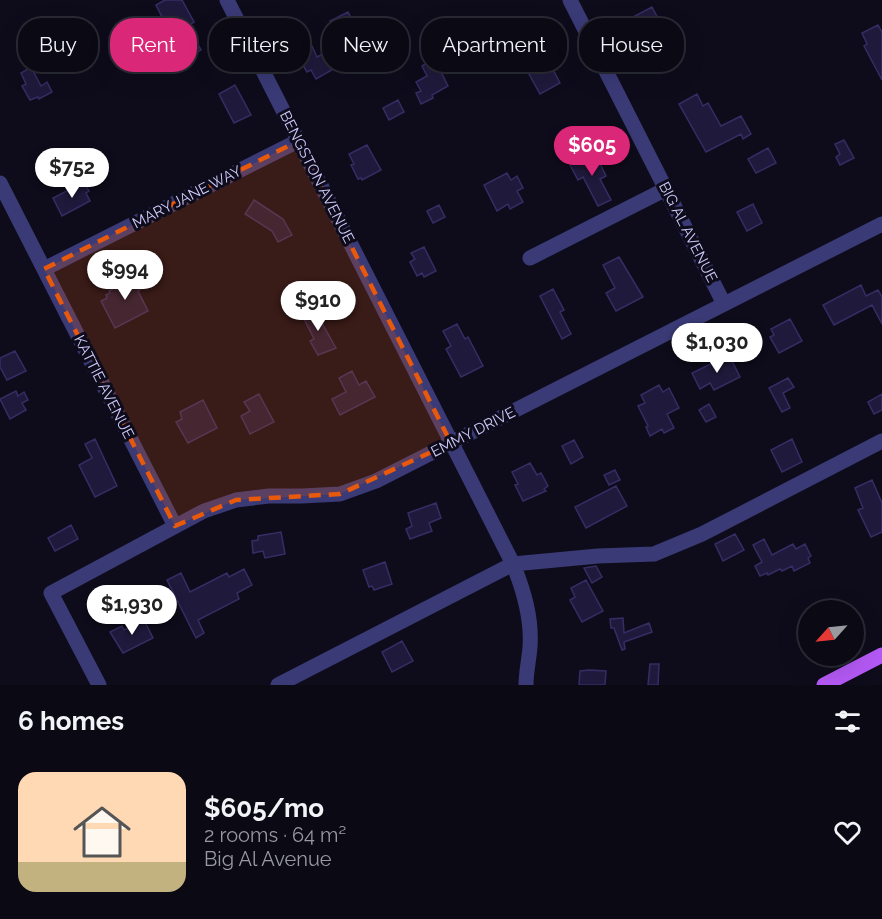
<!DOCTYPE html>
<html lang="en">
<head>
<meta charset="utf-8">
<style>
  :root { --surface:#0a0914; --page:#181722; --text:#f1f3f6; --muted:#999aa0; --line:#2a2a34; --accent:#db2777 }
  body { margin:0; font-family:Raleway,sans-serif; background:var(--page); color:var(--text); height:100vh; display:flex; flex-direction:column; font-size:22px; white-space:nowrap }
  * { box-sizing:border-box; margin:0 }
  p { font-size:20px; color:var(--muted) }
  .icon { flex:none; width:33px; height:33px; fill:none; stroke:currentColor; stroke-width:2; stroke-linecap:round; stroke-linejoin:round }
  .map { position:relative; height:685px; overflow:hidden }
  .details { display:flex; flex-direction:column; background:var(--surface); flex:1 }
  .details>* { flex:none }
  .hud { position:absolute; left:18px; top:18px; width:846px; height:54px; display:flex; gap:12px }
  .needle { width:39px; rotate:243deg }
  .buttons { position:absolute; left:798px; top:600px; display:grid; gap:12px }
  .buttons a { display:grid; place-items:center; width:66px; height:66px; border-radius:50%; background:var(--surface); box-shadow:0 6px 24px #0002,0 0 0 2px var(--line); font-size:30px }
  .price { position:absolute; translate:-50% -51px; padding:0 14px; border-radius:21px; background:#fff; color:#222; font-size:20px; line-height:39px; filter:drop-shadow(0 2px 3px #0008) }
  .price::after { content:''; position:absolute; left:50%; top:36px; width:18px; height:14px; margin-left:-9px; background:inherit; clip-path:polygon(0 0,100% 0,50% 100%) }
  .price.current { background:var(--accent); color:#fff }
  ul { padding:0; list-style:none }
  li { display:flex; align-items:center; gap:18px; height:150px; padding:0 18px }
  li+li { border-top:2px solid var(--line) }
  li span { display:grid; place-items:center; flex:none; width:168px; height:120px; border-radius:18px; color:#555 }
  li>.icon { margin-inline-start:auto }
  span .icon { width:72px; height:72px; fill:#fffc; stroke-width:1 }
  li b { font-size:26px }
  h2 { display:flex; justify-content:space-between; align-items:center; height:72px; padding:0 18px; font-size:26px }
  .pill { padding:0 21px; border-radius:24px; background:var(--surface); box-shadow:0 6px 24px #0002,0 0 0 2px var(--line); font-size:21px; line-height:54px }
  .pill.current { background:var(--accent); color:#fff }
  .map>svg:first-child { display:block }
</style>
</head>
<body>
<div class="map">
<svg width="882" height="685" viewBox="0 0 882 685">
  <rect width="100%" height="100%" fill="#0e0c1b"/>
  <path fill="#1f1a3b" stroke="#362d65" stroke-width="1.5" d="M165 0H182L194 22 188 26 201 50 173 65 166 52 183 43 171 22 166 25 156 5Z
    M652 7 664 30 643 41 631 18Z
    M348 12 357 29 331 44 325 32 334 28 330 21Z
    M878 25 882 32V80L864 46 867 44 862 33Z
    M311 44 317 57 329 51 337 67 316 79 311 70 307 72 300 60 305 58 300 49Z
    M517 47 524 61 506 70 498 56Z
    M444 52 449 61 438 66 448 86 432 95 433 98 421 104 416 93 421 91 416 82 427 76 422 66Z
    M547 58 560 83 540 94 524 65 535 59 537 63Z
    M31 67 41 86 47 82 52 92 39 99 38 97 30 100 22 86 26 84 21 73Z
    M235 85 251 115 234 123 219 94Z
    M697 94 703 106 708 103 721 126 741 116 751 134 743 139 741 134 706 152 679 104Z
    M398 100 404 112 389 120 383 108Z
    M844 140 854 158 840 165 836 157 840 154 835 144Z
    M367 145 381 170 362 180 361 178 358 179 351 165 354 164 349 154Z
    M768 148 776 163 756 173 748 159Z
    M595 153 606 176 600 179 611 200 598 206 583 177 578 180 570 165Z
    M507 173 511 180 517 176 523 188 517 191 523 202 510 209 508 204 497 211 484 185Z
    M84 182 89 191 86 193 90 201 62 216 53 198Z
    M254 200 283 219 292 235 278 242 272 231 245 214Z
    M753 204 762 223 747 231 737 212Z
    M439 205 445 217 433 223 427 211Z
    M424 247 436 271 424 277 422 273 417 276 410 262 415 259 411 253Z
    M619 257 643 297 616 311 606 293 615 288 603 265Z
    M134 272 142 288 138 291 148 311 115 328 101 301 107 298 106 295 110 293 109 291 118 286 116 281Z
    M861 285 866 296 878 290 882 297V324L872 305 834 325 823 305Z
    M553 289 564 310 560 312 571 334 562 339 540 296Z
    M313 307 336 348 318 355 310 341 314 339 301 313Z
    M790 319 802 341 779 353 770 337 774 335 771 329Z
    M457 324 465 339 468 337 483 366 461 377 446 349 451 346 443 331Z
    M15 351 26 371 7 380 0 367V358Z
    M729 355 740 377 714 390 710 383 700 389 692 373Z
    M352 371 359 385 366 381 375 397 340 415 332 399 346 392 339 378Z
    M788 378 794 387 783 393 790 408 782 412 769 388Z
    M659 385 663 392 669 388 679 408 667 414 674 428 664 433 662 429 650 436 646 427 648 426 638 406 645 403 641 395Z
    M16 391 18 396 24 392 28 400 22 403 26 410 10 419 0 399Z
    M259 394 274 422 250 434 241 416 250 411 244 402Z
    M882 394V410L874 414 868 402Z
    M203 400 217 428 188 443 176 422 182 419 180 412Z
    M709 404 716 417 706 422 699 410Z
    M95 439 117 486 95 497 79 465 92 458 85 444Z
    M792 439 802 462 782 472 771 450Z
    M574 440 583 457 571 464 562 446Z
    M530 463 537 475 541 473 548 486 544 489 546 491 523 501 515 485 518 484 512 472Z
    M615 470 620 480 609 485 604 475Z
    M872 480 882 503V532L871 537 858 510 863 508 855 488Z
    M616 486 627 506 586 528 575 507Z
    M436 503 441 518 429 523 432 531 410 539 406 529 412 526 408 513Z
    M71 525 78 539 55 551 48 538Z
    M281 532 285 554 265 558 263 551 253 553 252 541 258 540V536Z
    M735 534 744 550 723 561 715 544Z
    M764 539 772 555 793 544 796 549 805 544 811 556 808 558 810 563 794 571 792 566 782 571 780 569 768 575 767 573 760 576 755 566 762 562 753 545Z
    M385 562 392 584 374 590 372 586 369 587 363 570Z
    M596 566 602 577 592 583 584 568Z
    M244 569 252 585 237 593 239 599 198 620 204 633 196 638 167 580 181 573 190 592 227 573 229 577Z
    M586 580 603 611 582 622 570 600 575 597 571 588Z
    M623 618 624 633 649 623 652 632 624 642 625 649 622 650 614 628H611L610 619Z
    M144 620 153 638 123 653 110 632 122 626 124 630Z
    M402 641 413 661 392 672 382 652Z
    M650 664H659L658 685H648Z
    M589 670 606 671 605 685H579L580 671Z"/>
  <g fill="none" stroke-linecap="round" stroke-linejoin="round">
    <path stroke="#3a3a77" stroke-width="15" d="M227 0 513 564C524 591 532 618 530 647 529 660 526 672 526 685
      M570 0 724 304
      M0 183 175 526
      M530 258 666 189
      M44 269 298 141
      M99 685 51 593 204 511 236 500 269 496H302L340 494 376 481 882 224
      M278 685 513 564 598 556 654 554 702 534 882 441"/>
    <path stroke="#b459f4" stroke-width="15" d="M824 685 882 655"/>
  </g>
  <path fill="#e8590c" fill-opacity="0.2" stroke="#e8590c" stroke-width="4.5" stroke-dasharray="12 8" stroke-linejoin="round" d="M298 141 451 443 340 494 236 500 175 526 44 269Z"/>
  <g text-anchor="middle" stroke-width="6" stroke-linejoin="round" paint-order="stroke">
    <g font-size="15" fill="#cecafb" stroke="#0e0c1b">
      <text transform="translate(317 177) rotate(63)" y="5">BENGSTON AVENUE</text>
      <text transform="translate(187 197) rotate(-27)" y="5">MARY JANE WAY</text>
      <text transform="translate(688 232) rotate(63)" y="5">BIG AL AVENUE</text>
      <text transform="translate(104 387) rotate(63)" y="5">KATTIE AVENUE</text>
      <text transform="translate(473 432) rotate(-27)" y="5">EMMY DRIVE</text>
    </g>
  </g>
</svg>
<div class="buttons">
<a><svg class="needle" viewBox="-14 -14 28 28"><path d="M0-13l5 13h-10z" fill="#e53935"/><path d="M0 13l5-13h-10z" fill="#999aa0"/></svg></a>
</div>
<b class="price current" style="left:592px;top:177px">$605</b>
<b class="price" style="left:72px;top:199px">$752</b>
<b class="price" style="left:125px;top:301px">$994</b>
<b class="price" style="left:318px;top:332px">$910</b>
<b class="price" style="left:717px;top:374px">$1,030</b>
<b class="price" style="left:132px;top:636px">$1,930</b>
<div class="hud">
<a class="pill">Buy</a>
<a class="pill current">Rent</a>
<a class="pill">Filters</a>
<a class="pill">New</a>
<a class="pill">Apartment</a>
<a class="pill">House</a>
</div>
</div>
<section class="details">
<h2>6 homes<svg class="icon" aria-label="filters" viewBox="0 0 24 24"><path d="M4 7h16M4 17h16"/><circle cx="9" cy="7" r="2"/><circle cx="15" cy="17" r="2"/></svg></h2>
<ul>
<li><span style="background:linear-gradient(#ffd9b3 75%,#c2b280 0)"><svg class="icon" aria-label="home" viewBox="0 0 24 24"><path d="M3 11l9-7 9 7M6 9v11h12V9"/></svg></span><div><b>$605/mo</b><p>2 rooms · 64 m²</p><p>Big Al Avenue</p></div><svg class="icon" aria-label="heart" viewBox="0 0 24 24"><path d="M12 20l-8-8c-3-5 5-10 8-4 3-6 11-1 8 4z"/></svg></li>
</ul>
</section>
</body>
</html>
